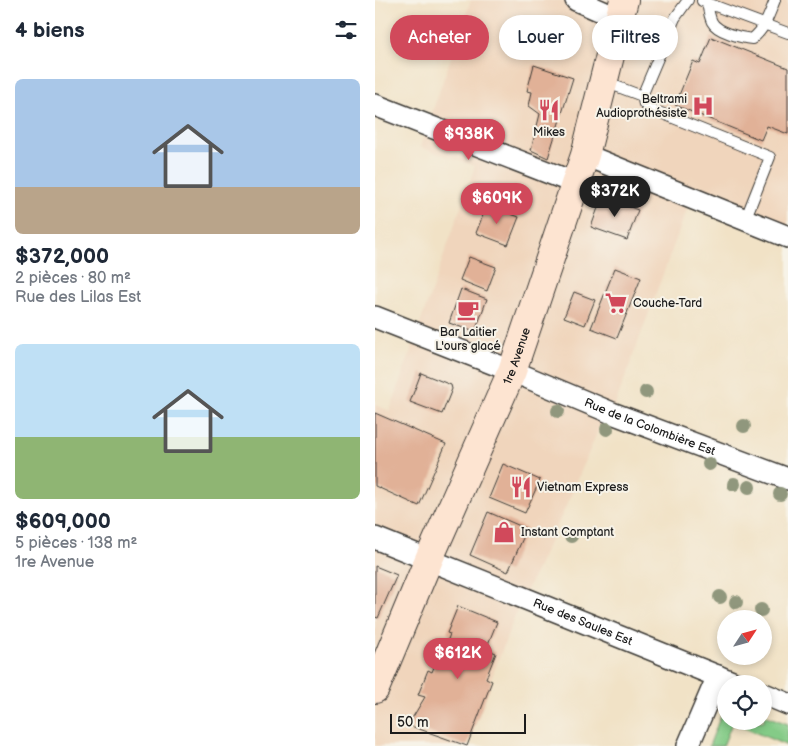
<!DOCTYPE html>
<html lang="fr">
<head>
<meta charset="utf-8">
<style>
  :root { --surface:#fff; --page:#f2f2f3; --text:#1f2937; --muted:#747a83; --accent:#d1495b }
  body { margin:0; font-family:"Balsamiq Sans",sans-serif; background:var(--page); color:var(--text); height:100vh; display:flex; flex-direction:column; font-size:19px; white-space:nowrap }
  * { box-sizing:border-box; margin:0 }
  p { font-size:16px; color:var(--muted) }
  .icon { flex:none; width:28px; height:28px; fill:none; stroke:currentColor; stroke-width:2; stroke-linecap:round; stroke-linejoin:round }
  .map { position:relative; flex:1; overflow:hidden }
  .details { display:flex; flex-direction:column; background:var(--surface); width:375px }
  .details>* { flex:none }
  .hud { position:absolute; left:15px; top:15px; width:322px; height:45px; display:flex; gap:10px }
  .needle { width:32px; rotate:54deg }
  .tools { position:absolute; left:342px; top:610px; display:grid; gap:10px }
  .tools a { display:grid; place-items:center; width:55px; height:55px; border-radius:50%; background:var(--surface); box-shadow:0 2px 8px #0003; font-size:25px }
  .scale { position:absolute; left:15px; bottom:12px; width:136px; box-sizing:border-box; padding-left:5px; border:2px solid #1c1c1c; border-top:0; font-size:14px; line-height:18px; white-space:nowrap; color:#1c1c1c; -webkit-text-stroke:4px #f7f3e8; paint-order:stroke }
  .price { position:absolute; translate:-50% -42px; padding:0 11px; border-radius:18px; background:var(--accent); color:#fff; font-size:16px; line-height:32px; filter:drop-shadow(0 1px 2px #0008) }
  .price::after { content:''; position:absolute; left:50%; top:30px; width:15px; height:11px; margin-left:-8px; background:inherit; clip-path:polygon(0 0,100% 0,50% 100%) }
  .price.on { background:#222; color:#fff }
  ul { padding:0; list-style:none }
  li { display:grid; align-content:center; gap:10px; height:265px; padding:0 15px }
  li span { display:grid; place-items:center; height:155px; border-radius:8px; color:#555 }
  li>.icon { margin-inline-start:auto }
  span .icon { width:90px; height:90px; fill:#fffc; stroke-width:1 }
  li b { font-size:21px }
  h2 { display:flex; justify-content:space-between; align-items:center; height:60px; padding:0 15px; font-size:21px }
  .chip { padding:0 18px; border-radius:22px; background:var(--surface); box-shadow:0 2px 8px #0003; font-size:18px; line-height:45px }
  .chip.on { background:var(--accent); color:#fff }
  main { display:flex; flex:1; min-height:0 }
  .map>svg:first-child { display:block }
</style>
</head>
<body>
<main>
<section class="details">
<h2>4 biens<svg class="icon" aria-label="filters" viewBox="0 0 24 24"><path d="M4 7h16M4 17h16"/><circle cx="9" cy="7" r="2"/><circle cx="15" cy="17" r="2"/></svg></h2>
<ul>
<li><span style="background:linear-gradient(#a9c7e8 70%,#b9a48a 0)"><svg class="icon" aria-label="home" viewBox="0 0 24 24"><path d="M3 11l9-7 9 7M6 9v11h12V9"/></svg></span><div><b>$372,000</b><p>2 pièces · 80 m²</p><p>Rue des Lilas Est</p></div></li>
<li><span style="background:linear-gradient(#bfe0f5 60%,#8fb573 0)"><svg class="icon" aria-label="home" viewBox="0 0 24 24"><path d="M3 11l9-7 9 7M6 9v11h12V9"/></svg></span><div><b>$609,000</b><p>5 pièces · 138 m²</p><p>1re Avenue</p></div></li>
</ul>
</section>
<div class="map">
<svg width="413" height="746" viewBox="0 0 413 746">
  <rect width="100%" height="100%" fill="#f7f3e8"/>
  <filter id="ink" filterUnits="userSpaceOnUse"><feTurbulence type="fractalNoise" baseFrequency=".02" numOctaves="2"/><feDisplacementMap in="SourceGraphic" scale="10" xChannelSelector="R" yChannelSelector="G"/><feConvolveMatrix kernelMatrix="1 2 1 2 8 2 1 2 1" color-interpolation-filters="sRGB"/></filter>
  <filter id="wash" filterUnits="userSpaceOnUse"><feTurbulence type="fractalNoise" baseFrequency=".0096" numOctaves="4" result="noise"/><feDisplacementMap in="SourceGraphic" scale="20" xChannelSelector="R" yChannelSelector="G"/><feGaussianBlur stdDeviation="1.12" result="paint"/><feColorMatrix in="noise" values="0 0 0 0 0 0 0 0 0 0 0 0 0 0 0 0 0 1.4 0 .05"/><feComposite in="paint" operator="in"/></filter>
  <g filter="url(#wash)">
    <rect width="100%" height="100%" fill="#f1e2c6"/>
    <path fill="#f0d5bc" d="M96 0H413V237L316 198 237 413 231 411 197 493 139 618 91 746H0V405L15 411 100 166 45 147Z"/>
    <path fill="#84cb87" stroke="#507452" d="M351 702V721H389V715L413 724V746L357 723 348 746H334Z"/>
    <g id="blocks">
      <path fill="#e1b197" d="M336 37 413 68V134L392 126 386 140 300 105 318 61 325 64Z
        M159 65 198 78 173 158 156 150 165 114 154 106 157 92 152 91Z
        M227 197 263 210 252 240 216 227Z
        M112 205 144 217 133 245 101 233Z
        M94 257 121 267 112 291 85 280Z
        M240 268 266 278 242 338 216 328Z
        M86 289 112 299 100 332 74 323Z
        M199 292 220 300 210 325 189 317Z
        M46 373 76 385 77 389 67 414 35 402Z
        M0 413 71 444 44 506 0 486Z
        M128 464 165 480 150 513 114 498Z
        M113 512 152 529 133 572 95 555Z
        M0 566 22 575 3 618 0 617Z
        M83 606 122 622 111 649 121 653 111 678 117 681 92 746 33 725 50 697 43 695 53 670 57 672 61 662 64 663 75 634 72 633Z"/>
    </g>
  </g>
  <g filter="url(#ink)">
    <use href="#blocks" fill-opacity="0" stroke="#3c3a36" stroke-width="1"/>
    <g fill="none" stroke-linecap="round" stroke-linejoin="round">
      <g stroke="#3c3a36" stroke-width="12">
        <path id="lane" d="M327 1 413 33
          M332 2C333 8 334 16 337 22 342 32 367 38 377 39 390 29 394 15 400 0
          M230 82 267 96 300 18 313 0
          M267 96 269 104 276 109 395 157 370 220"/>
      </g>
      <g stroke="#3c3a36" stroke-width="24">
        <g id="street">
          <path d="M201 0 244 19"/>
          <path d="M0 105 200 183"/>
          <path d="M210 155 413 237"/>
          <path id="s1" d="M0 317 137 371 237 413 413 479"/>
          <path id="s2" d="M0 538 362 684"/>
          <path d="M389 694 413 704"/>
          <path d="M313 746 343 676"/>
        </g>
      </g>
      <g stroke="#3c3a36" stroke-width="30">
        <g id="secondary">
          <path id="s3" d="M0 689 54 559 137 371 210 155 249 0"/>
        </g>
      </g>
      <use href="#lane" stroke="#fff" stroke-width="10"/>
      <use href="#street" stroke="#fff" stroke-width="21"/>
      <use href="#secondary" stroke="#fde4d1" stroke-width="28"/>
    </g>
    <g fill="#90977d">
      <circle cx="271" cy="392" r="7"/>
      <circle cx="183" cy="411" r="7"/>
      <circle cx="369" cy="426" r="7"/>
      <circle cx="232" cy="429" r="7"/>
      <circle cx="334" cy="464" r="7"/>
      <circle cx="359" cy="484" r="7"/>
      <circle cx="374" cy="487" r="7"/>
      <circle cx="405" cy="494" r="7"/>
      <circle cx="196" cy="536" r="7"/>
      <circle cx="345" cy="597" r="7"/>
      <circle cx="361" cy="602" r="7"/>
      <circle cx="386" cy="610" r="7"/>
    </g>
  </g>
  <defs>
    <g id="hospital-bare" transform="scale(1.725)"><path d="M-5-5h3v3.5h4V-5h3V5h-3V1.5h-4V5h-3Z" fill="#d1495b" stroke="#f7f3e8" stroke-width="2.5" paint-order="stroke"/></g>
    <g id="restaurant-bare" transform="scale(1.725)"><path d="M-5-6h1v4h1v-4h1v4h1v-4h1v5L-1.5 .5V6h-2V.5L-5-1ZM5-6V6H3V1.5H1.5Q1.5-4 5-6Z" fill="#d1495b" stroke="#f7f3e8" stroke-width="2.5" paint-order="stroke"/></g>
    <g id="supermarket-bare" transform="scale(1.725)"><path d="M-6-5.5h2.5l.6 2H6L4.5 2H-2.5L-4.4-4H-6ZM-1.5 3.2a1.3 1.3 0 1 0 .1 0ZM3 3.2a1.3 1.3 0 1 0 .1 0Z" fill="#d1495b" stroke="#f7f3e8" stroke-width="2.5" paint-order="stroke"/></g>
    <g id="cafe-bare" transform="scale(1.725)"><path d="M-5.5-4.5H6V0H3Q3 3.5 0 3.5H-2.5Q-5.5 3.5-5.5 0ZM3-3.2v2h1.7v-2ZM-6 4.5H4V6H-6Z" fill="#d1495b" stroke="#f7f3e8" stroke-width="2.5" paint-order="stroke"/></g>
    <g id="shop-bare" transform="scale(1.725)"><path d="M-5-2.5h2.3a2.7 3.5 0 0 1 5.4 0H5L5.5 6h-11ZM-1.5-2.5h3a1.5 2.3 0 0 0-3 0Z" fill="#d1495b" stroke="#f7f3e8" stroke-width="2.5" paint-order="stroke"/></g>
  </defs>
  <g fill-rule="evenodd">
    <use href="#hospital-bare" x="328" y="106"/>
    <use href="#restaurant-bare" x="174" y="110"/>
    <use href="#supermarket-bare" x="241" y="303"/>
    <use href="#cafe-bare" x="93" y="310"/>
    <use href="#restaurant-bare" x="146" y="487"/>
    <use href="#shop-bare" x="129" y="532"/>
  </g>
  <g text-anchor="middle" stroke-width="4" stroke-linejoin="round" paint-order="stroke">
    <g font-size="12" fill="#1c1c1c" stroke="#f7f3e8" text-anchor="start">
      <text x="312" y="103" text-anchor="end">Beltrami<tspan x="312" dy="14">Audioprothésiste</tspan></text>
      <text x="174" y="136" text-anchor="middle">Mikes</text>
      <text x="258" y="307">Couche-Tard</text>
      <text x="93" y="336" text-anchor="middle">Bar Laitier<tspan x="93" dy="14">L'ours glacé</tspan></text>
      <text x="162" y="491">Vietnam Express</text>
      <text x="146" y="536">Instant Comptant</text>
    </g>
    <g font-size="12" fill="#1c1c1c" stroke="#f7f3e8">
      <text dy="4" stroke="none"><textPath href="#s3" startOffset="362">1re Avenue</textPath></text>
      <text dy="4" stroke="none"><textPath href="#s1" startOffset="296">Rue de la Colombière Est</textPath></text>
      <text dy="4" stroke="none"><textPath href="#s2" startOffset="224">Rue des Saules Est</textPath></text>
    </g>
  </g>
</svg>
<div class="tools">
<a><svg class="needle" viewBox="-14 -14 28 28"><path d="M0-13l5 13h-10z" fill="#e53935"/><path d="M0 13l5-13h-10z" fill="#747a83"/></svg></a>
<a><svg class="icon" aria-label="locate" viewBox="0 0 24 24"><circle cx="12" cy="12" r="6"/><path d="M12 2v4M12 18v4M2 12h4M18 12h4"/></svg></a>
</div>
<div class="scale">50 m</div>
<b class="price" style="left:94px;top:161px">$938K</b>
<b class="price on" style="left:240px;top:218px">$372K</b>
<b class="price" style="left:122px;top:225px">$609K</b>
<b class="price" style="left:83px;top:680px">$612K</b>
<div class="hud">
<a class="chip on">Acheter</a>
<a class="chip">Louer</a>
<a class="chip">Filtres</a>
</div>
</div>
</main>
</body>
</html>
